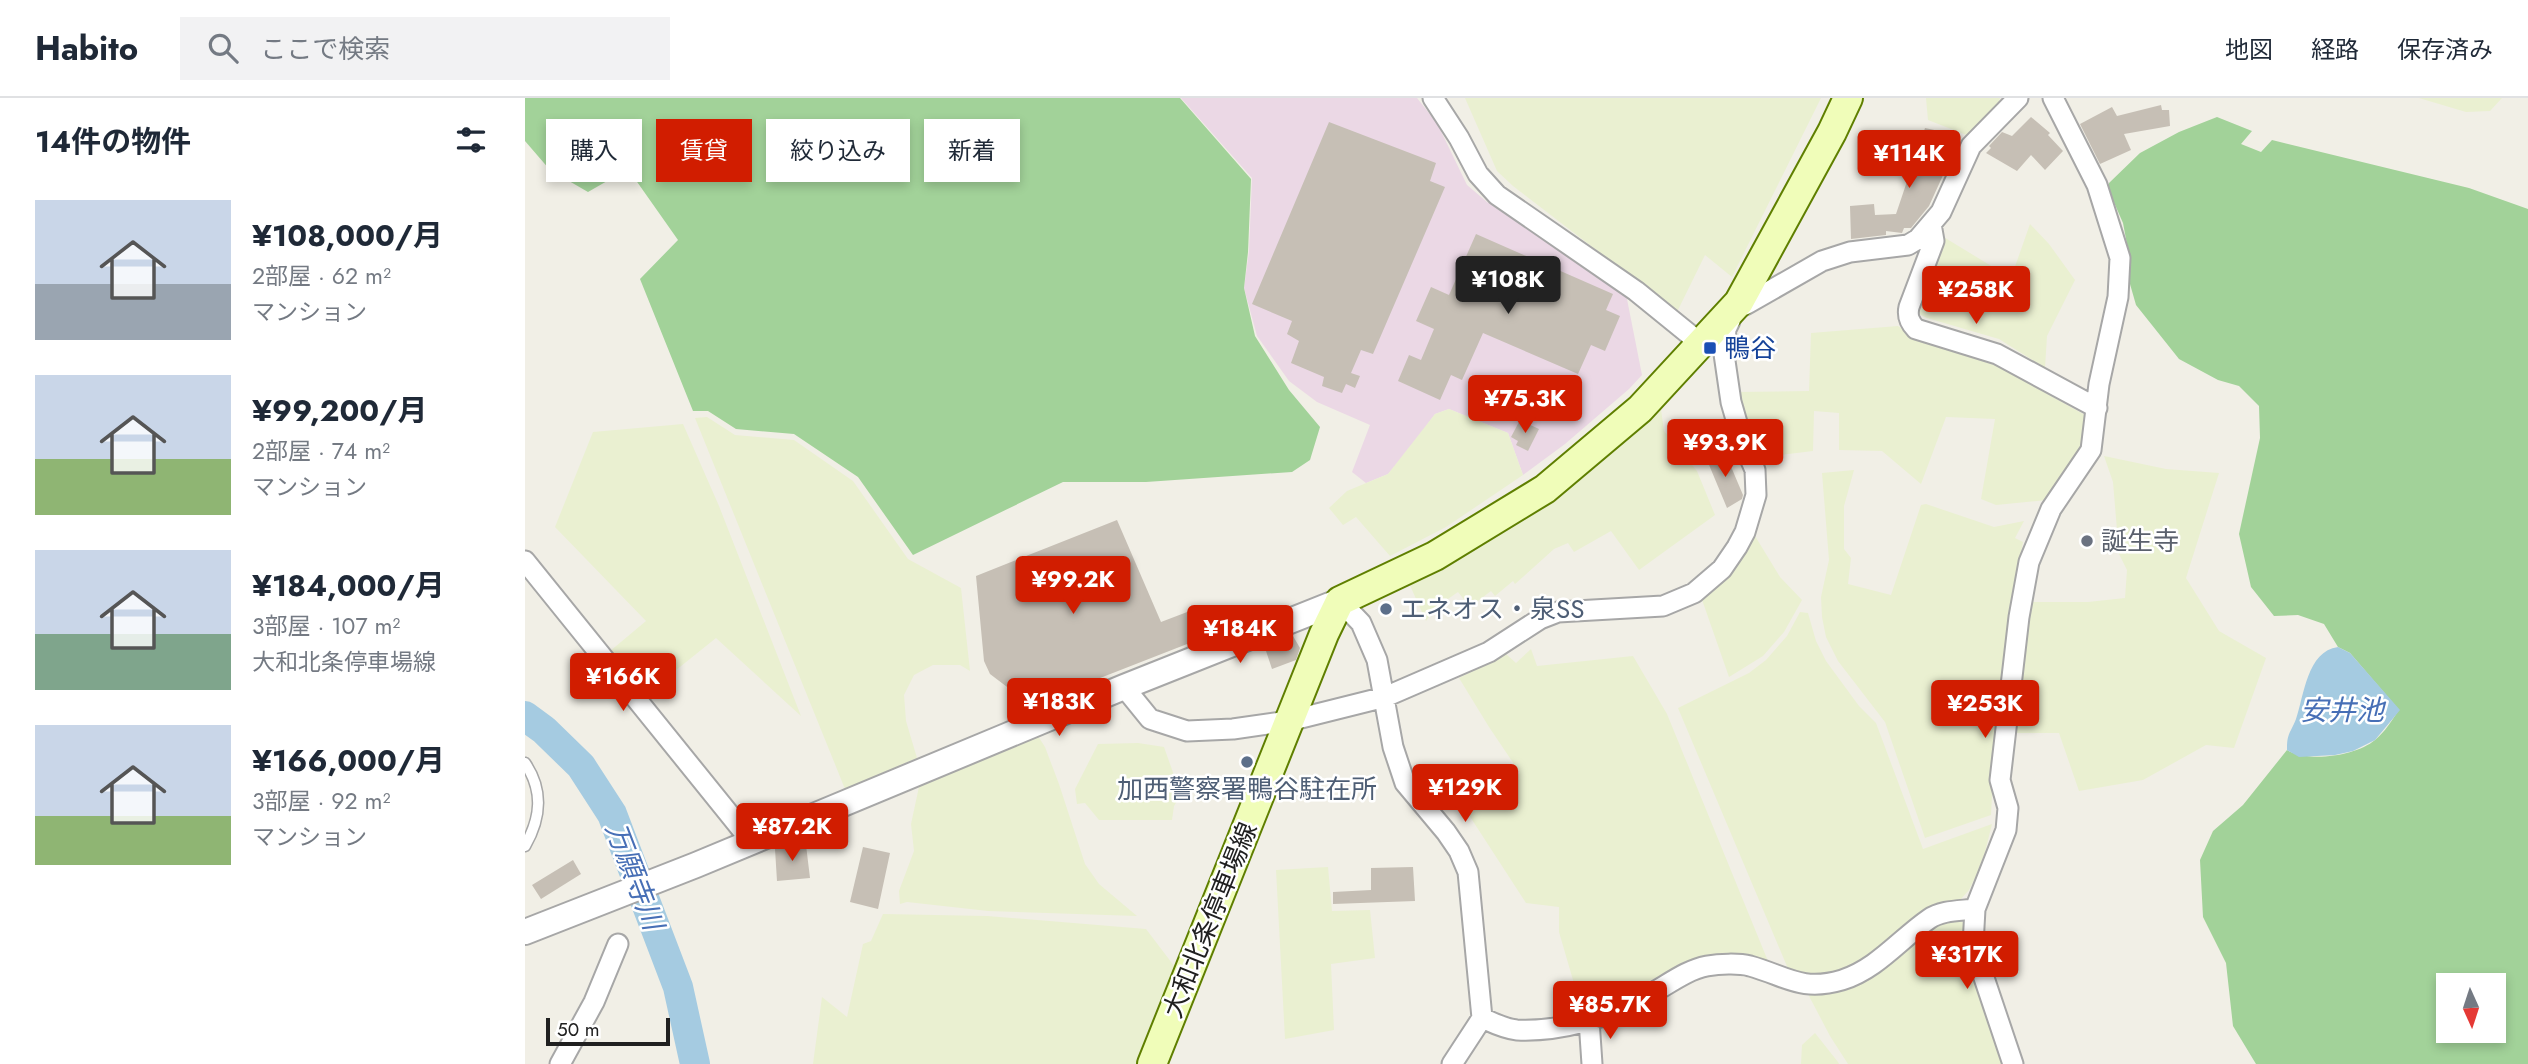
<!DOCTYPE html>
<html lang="ja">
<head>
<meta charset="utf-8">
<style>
  :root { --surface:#fff; --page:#f2f2f3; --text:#1f2937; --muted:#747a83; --line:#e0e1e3; --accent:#d11d00 }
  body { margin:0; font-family:Jost,"Noto Sans JP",sans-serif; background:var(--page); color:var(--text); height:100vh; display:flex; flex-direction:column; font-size:26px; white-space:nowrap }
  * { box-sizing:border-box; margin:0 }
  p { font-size:23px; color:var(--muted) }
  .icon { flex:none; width:38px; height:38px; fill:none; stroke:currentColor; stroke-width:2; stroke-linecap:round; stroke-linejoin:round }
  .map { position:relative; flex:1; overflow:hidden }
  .details { display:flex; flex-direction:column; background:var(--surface); width:525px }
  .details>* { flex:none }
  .top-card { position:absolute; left:21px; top:21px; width:665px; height:63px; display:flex; gap:14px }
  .needle { width:46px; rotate:177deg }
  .buttons { position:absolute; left:1911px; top:875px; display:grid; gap:14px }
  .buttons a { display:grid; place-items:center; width:70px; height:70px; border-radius:0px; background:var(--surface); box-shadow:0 4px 10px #0003; font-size:35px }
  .scale { position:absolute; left:21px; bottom:18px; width:124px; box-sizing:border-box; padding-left:7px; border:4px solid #202020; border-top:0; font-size:19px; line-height:24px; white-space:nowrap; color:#202020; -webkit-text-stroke:5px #fff; paint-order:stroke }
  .price { position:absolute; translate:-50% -60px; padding:0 16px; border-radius:7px; background:var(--accent); color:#fff; font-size:23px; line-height:46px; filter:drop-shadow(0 2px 4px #0008) }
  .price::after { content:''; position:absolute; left:50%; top:42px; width:21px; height:16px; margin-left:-10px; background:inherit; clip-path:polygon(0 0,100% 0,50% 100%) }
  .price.current { background:#222; color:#fff }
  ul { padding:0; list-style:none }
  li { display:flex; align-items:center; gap:21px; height:175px; padding:0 35px }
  li span { display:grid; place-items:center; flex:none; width:196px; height:140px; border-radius:0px; color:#555 }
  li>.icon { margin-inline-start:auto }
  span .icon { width:84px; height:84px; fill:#fffc; stroke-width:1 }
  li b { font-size:30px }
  h2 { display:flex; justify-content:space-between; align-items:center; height:84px; padding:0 35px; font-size:30px }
  .pill { padding:0 24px; border-radius:0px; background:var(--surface); box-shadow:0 4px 10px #0003; font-size:24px; line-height:63px }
  .pill.current { background:var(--accent); color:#fff }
  header { display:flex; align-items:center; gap:42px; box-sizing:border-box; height:98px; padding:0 35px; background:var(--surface); border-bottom:2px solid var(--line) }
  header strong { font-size:33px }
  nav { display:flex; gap:38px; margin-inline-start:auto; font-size:24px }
  .search { width:490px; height:63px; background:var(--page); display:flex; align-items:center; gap:18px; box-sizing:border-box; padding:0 24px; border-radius:0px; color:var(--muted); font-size:26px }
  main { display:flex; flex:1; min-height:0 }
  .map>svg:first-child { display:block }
</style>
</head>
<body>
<header>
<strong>Habito</strong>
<div class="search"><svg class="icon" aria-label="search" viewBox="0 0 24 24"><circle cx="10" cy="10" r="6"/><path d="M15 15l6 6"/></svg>ここで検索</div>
<nav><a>地図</a><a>経路</a><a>保存済み</a></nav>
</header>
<main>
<section class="details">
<h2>14件の物件<svg class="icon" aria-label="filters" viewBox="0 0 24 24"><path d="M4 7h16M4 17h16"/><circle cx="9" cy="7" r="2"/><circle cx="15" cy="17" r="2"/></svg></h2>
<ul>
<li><span style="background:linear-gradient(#c9d6e8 60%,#9aa5b1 0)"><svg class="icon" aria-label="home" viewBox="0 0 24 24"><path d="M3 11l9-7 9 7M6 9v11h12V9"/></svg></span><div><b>¥108,000/月</b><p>2部屋 · 62 m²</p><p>マンション</p></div></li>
<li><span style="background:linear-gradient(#c9d6e8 60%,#8fb573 0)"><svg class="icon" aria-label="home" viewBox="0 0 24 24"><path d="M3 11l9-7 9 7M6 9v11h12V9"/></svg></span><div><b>¥99,200/月</b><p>2部屋 · 74 m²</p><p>マンション</p></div></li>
<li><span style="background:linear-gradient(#c9d6e8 60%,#7fa58c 0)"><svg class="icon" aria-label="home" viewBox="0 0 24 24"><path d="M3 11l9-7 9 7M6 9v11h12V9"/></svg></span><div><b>¥184,000/月</b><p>3部屋 · 107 m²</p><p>大和北条停車場線</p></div></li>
<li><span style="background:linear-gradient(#c9d6e8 65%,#8fb573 0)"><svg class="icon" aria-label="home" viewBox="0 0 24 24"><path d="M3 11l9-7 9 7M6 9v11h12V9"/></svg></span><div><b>¥166,000/月</b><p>3部屋 · 92 m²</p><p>マンション</p></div></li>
</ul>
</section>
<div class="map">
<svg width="2003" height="966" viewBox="0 0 2003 966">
  <rect width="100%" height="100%" fill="#f1efe6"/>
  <path fill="#ebd8e5" d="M656 0H892L912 25 942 87 962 104 1101 196 1117 277 1104 291 1040 346 998 377 983 335 924 311 910 316 883 353 863 376 841 385 827 374 845 327 792 304 764 283 732 238 719 190 724 153 727 80Z"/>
  <path fill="#eaf0d1" d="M940 0H1296L1207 179 1180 157 1152 214 988 88 972 73Z
    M1401 0H1475L1471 13 1444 38 1403 22Z
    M1894 0H1977L1965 13 1941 14Z
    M1505 126 1524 146 1550 182 1522 238 1520 270 1474 241 1402 220 1390 214 1417 138 1486 180Z
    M1373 228 1394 242 1472 268 1560 317V348L1522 402 1471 407 1456 401 1470 321 1421 319 1396 386 1357 353 1314 352V315L1289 313 1288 353 1247 358 1234 343 1222 346 1210 294 1284 293 1286 235Z
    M1135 304 1139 333 1172 373 1190 417 1114 472 1086 433 1049 454 1043 445 1029 451 990 486 988 483 970 498 966 493 945 509 933 494 910 510 901 523 883 483 1025 397 1087 353Z
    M924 311 983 335 998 377 921 429 865 458 831 419 818 427 804 410 822 393 863 376 910 316Z
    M182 319 210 337 269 342 328 383 383 461 436 490 445 573 435 567H408L389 577 379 597 381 623 392 660 320 691 170 320Z
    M158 326 194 408 276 618 191 540 120 597 84 554 121 523 30 429 68 334Z
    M1579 358 1641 371 1694 375 1661 480 1694 533 1741 560 1709 650 1681 647 1618 682 1554 693 1534 635H1487L1503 504H1563L1600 500 1602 472 1594 456 1588 384Z
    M1329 372 1319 408V451L1326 460 1323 486 1366 497 1396 407 1401 406 1469 429 1499 423 1490 440 1498 444 1487 500 1480 610 1468 677 1466 717 1400 740 1360 624 1313 563 1301 539 1297 519 1296 499 1304 462 1297 375Z
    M1227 433 1255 479 1277 502 1259 534 1238 558 1204 579 1175 496Z
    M1275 514 1283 515 1291 543 1301 563 1334 608 1351 625 1398 751 1467 726 1460 754 1451 778 1444 792 1436 801 1409 809 1348 859 1315 874 1297 878H1277L1264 873 1153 610 1224 575 1241 562 1262 538Z
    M1006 551 1012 568 1108 558 1142 616 1245 868 1200 861H1170L1080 904 1055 906 1034 834V809L1001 805 942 714 995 675 964 629 934 580 981 556 991 565Z
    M511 635 520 649 534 686 560 766 574 786 612 818 463 813 382 804 375 806 374 793 389 753 386 726 395 684Z
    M613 645 639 649 656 697 649 708 647 722H574L560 705 552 706 550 691 573 646Z
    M803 769 807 813 845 812 850 860 806 866 809 932 760 941 751 772Z
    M358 816 462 818 621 831 656 877 621 966H288L297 899 322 919 338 846 346 843Z
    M1427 821 1440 825 1482 966H1323L1305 938 1284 898 1287 891 1402 831Z
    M1290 935 1313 964 1314 966H1276L1277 947Z"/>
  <path fill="#a2d299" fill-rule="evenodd" d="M0 0H655L726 81 723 154 719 190 730 238 764 292 795 329 785 362 767 374 621 384H538L388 457 333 379 269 336 211 331 183 313H168L115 181 153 142 103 71 63 94 25 72 0 43Z
    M1692 19 1727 33 1716 46 1736 54 1747 42 1944 90 2003 111V966H1731L1708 928 1701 865 1678 819 1675 762 1688 733 1718 707 1762 652C1783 665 1831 658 1850 642 1860 634 1867 622 1874 612L1825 555 1813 549 1799 526 1773 517 1749 518 1726 489 1714 436 1735 340 1734 308 1714 288 1693 282 1654 261 1611 207 1605 186 1604 157 1598 125 1584 93V85L1615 55 1654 34ZM1923 887H1969V933H1923Z"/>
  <path fill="#a5cbe1" d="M1813 549 1825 555 1875 612 1850 642 1828 653 1810 657 1774 659 1762 652C1762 635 1765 636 1771 621 1779 598 1782 553 1813 549Z"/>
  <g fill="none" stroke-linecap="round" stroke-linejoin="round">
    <path stroke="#a5cbe1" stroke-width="30" d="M0 618 19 632 56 668 87 716 153 889 170 966"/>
  </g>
  <path fill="#c6bfb5" d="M1636 7 1637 12H1644L1645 28 1599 36 1606 52 1575 66 1555 26 1587 9 1592 18Z
    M1506 19 1525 35 1523 37 1538 53 1520 72 1506 57 1492 73 1461 55 1466 50 1464 48 1477 34 1487 38Z
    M804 24 911 65 905 83 920 89 848 256 836 252 826 275 835 278 830 290 821 286 817 295 797 288 799 279 766 265 774 243 762 236 767 223 727 206Z
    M1400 30 1428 36 1424 50 1429 53 1404 108 1386 130H1379L1377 135 1361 133V137L1326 141 1325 108 1349 106 1350 117 1371 116Z
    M951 136 1088 196 1081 212 1095 218 1080 253 1066 247 1053 276 958 235 937 282 926 277 915 302 873 283 884 257 896 262 909 231 891 223 906 189 924 197Z
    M995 322 1014 331 1003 353 991 347 993 343 986 339Z
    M1199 352 1218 397 1217 401 1202 410 1182 362Z
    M592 422 636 524 670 511 680 539 506 607 465 576 459 563 451 478Z
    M768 538 775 550 771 562 747 571 741 553 746 551 745 547Z
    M281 747 285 780 252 783 250 751Z
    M338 749 365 755 353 811 325 804Z
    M48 762 56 776 16 801 7 787Z
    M888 769 890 803 808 806V794L846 792V770Z"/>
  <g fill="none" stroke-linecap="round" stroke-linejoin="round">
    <g stroke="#a7a7a7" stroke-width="13">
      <path id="service" d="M0 665C19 693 16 720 0 748"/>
    </g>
    <g stroke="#a7a7a7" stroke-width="23">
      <path id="minor" d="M908 0 934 40 953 76 972 97 1111 193 1164 236 1175 249
        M1406 126 1409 143 1384 209C1382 218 1384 224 1391 231L1472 256 1572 310
        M1214 204 1220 207 1297 163 1325 154 1383 147 1393 141 1416 114 1446 48 1493 0
        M0 463 226 743
        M815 503 836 525 852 562 868 649 880 685 921 734 934 753 943 774 957 920 927 966
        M599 589 625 621 662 633 708 631 764 623 860 599 964 554 1015 521 1033 514 1138 508 1169 495 1197 471 1212 449 1220 434 1231 397 1230 372 1217 342 1206 304 1199 256 1201 231 1205 223 1202 219
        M1450 811 1448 847 1488 966
        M957 920C968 925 980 931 992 932 1035 934 1083 920 1120 899 1140 889 1160 872 1182 868 1194 866 1213 865 1225 868 1261 878 1276 894 1317 882 1352 871 1375 841 1404 821 1417 812 1435 813 1450 811L1481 732 1483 710 1475 682 1494 519 1504 464 1526 411 1566 352 1574 286 1593 199 1595 160 1572 87 1528 0
        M1064 922 1067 966
        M35 966 69 904 93 846"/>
    </g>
    <g stroke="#a7a7a7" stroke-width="28">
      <path id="tertiary" d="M0 834 171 767 599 589 815 503"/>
    </g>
    <g stroke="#5f7f00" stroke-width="32">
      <path id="secondary" d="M627 966 799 536 815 503 910 458 1020 391 1115 311 1214 204 1307 34 1323 0"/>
    </g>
    <use href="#service" stroke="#fff" stroke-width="10"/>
    <use href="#minor" stroke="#fff" stroke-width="19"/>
    <use href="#tertiary" stroke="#fff" stroke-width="24"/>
    <use href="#secondary" stroke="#f0fdb9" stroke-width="28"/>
  </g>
  <rect fill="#1a4fb4" stroke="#fff" stroke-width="2.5" x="1178" y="243" width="14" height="14" rx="3.5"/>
  <circle fill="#6b7280" stroke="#fff" stroke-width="2.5" cx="1562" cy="443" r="7"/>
  <g fill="#5c6f8a" stroke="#fff" stroke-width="2.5">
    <circle cx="861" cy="511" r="7"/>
    <circle cx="722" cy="664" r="7"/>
  </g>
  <g text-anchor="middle" stroke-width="5" stroke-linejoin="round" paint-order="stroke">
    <g font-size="26" fill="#164399" stroke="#fff" text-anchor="start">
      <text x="1199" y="259">鴨谷</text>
    </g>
    <g font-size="26" fill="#5b616d" stroke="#fff" text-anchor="start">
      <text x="1576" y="452">誕生寺</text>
    </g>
    <g font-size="26" fill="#4e5e75" stroke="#fff" text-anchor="start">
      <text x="875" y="520">エネオス・泉SS</text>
      <text x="722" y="700" text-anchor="middle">加西警察署鴨谷駐在所</text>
    </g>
    <g font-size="26" fill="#202020" stroke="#fff">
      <text transform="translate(685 822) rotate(-68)" y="9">大和北条停車場線</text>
    </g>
    <g font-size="28" font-style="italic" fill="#476fb6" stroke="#fff">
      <text x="1817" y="622">安井池</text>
      <text transform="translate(110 778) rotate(69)" y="10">万願寺川</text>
    </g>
  </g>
</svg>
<div class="buttons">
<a><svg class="needle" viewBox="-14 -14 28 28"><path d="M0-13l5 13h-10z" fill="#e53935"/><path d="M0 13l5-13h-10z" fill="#747a83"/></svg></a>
</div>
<div class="scale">50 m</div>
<b class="price" style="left:1384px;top:92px">¥114K</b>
<b class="price current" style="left:983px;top:218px">¥108K</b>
<b class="price" style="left:1451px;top:228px">¥258K</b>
<b class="price" style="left:1000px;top:337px">¥75.3K</b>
<b class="price" style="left:1200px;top:381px">¥93.9K</b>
<b class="price" style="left:548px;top:518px">¥99.2K</b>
<b class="price" style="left:715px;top:567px">¥184K</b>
<b class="price" style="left:98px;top:615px">¥166K</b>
<b class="price" style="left:534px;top:640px">¥183K</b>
<b class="price" style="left:1460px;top:642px">¥253K</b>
<b class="price" style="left:940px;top:726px">¥129K</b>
<b class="price" style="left:267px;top:765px">¥87.2K</b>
<b class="price" style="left:1442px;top:893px">¥317K</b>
<b class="price" style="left:1085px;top:943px">¥85.7K</b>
<div class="top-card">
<a class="pill">購入</a>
<a class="pill current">賃貸</a>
<a class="pill">絞り込み</a>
<a class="pill">新着</a>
</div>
</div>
</main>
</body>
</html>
